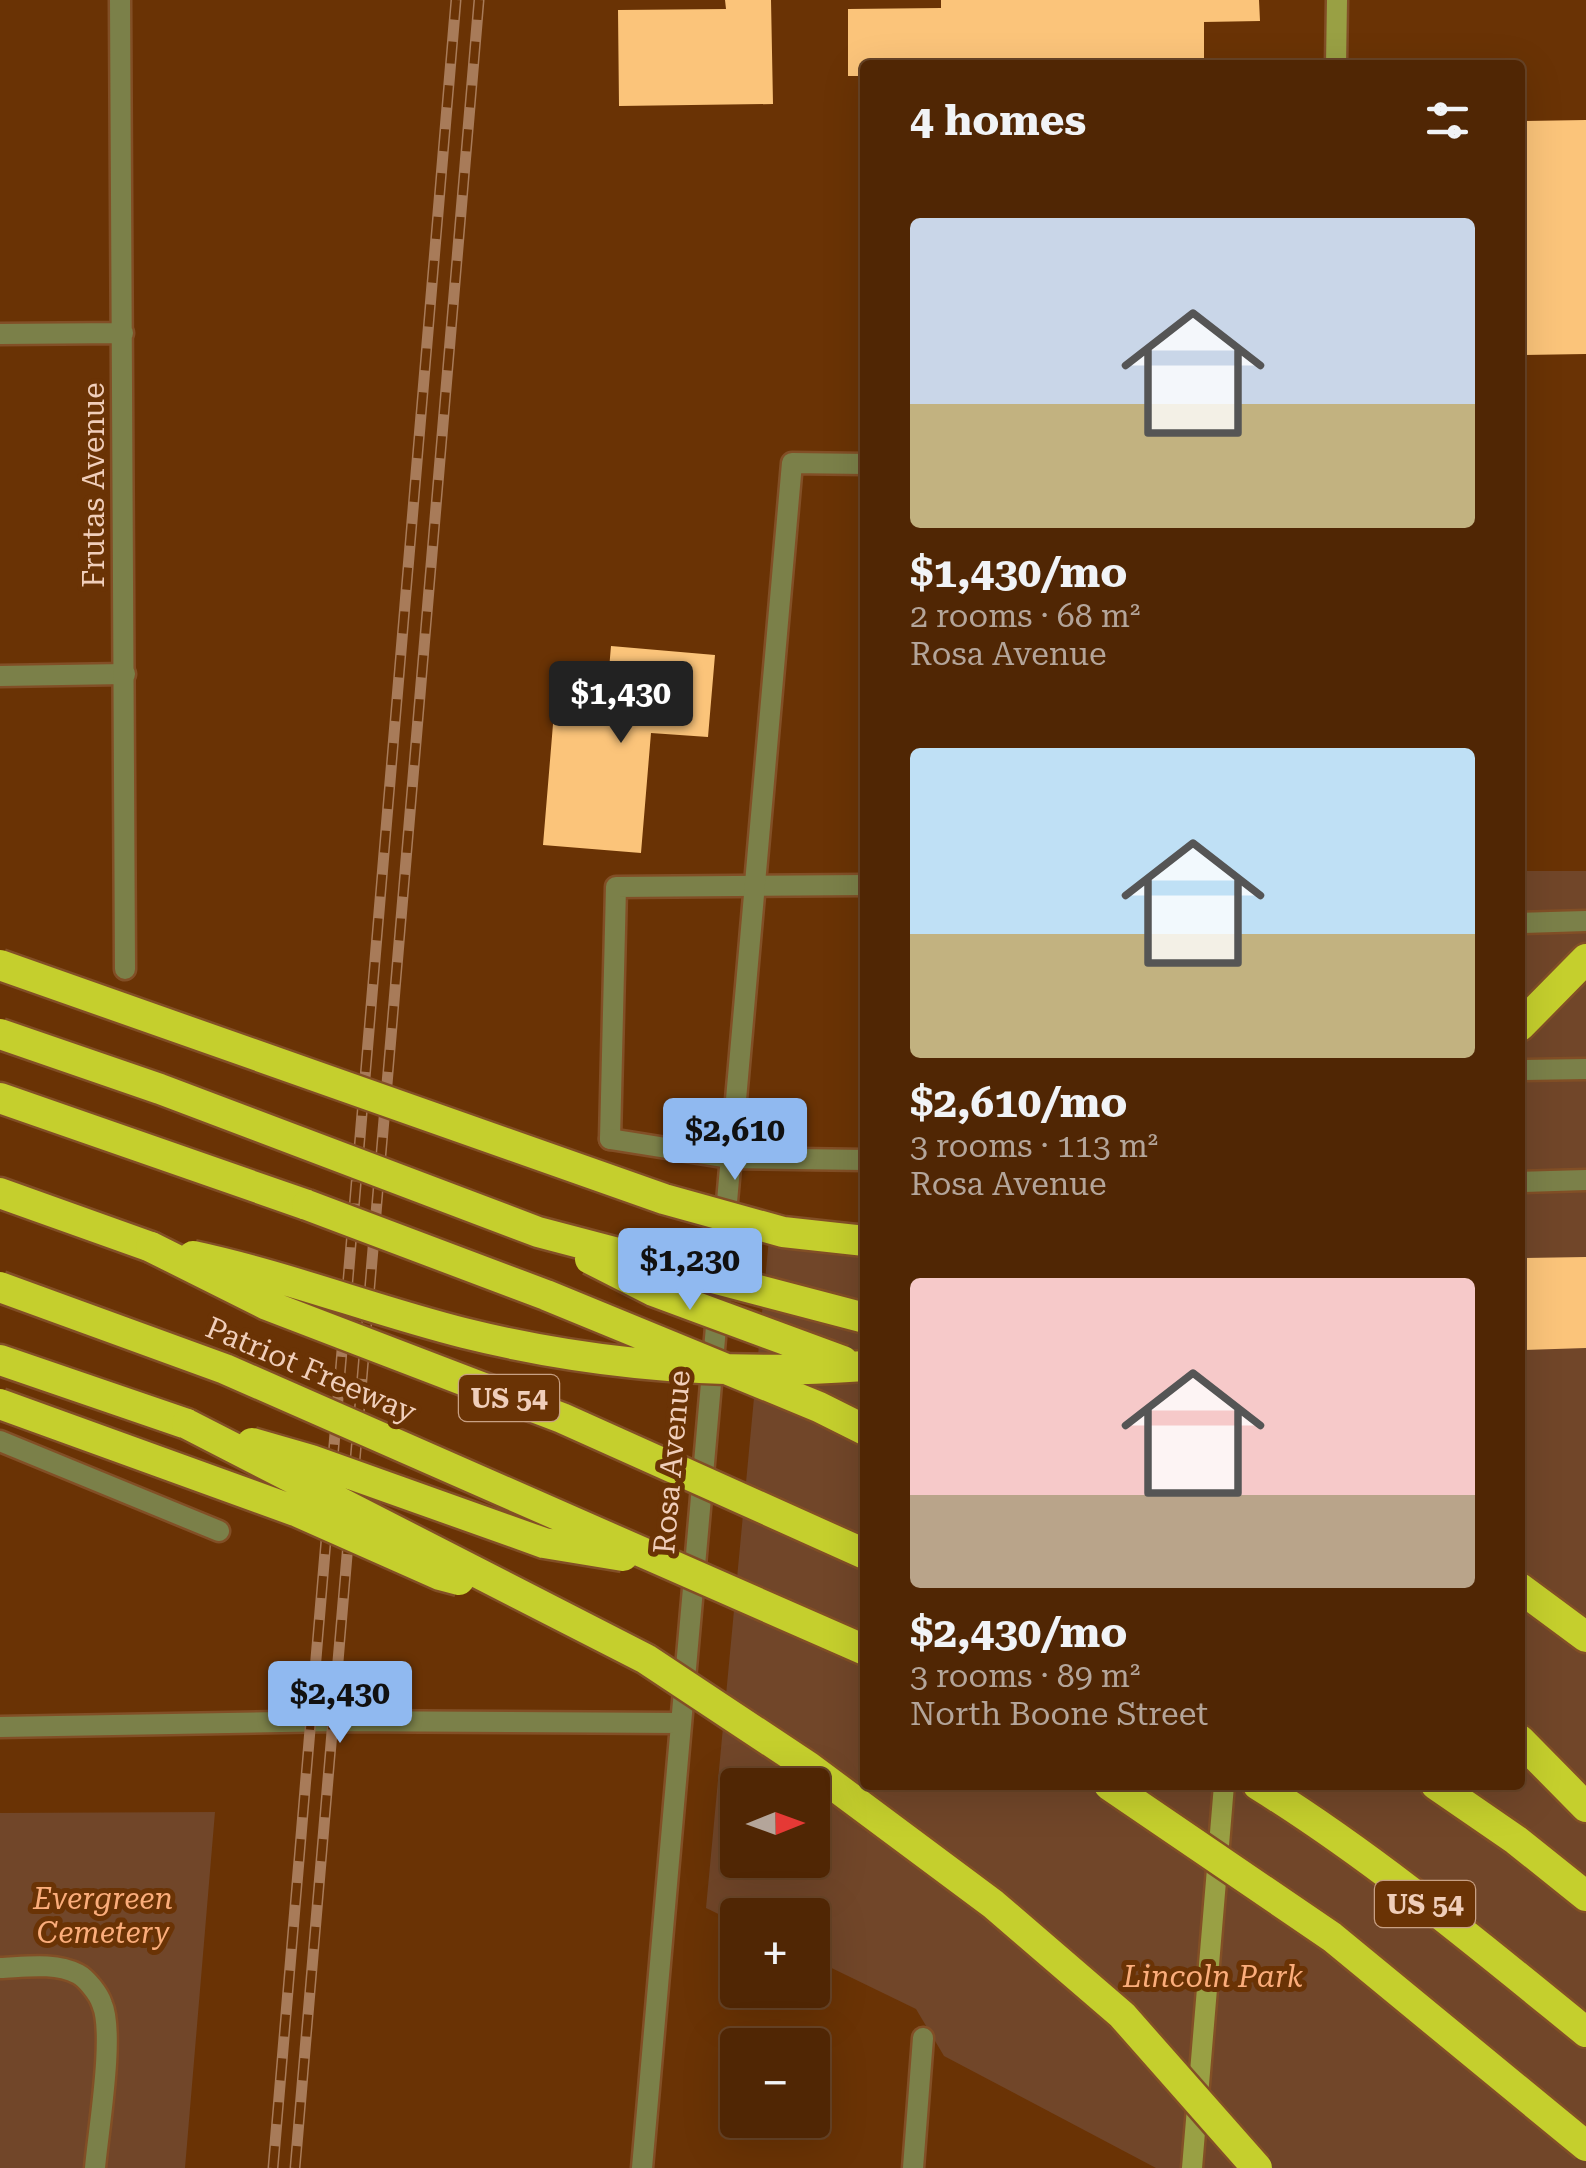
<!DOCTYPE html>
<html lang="en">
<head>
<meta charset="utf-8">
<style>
  :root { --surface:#502604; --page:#562e0e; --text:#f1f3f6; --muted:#b4a59a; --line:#674326; --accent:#90b9f0 }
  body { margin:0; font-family:"Roboto Serif",serif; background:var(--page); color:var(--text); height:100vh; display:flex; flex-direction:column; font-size:38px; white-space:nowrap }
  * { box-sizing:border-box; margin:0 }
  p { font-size:32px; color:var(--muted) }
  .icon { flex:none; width:55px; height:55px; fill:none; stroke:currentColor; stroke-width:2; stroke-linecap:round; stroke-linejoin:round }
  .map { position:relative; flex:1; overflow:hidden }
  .details { position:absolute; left:860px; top:60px; width:665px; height:1730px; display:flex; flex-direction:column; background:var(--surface); border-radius:10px; box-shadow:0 10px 40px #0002,0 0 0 2px var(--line) }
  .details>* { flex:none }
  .needle { width:65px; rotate:89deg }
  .fabs { position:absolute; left:720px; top:1768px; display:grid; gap:20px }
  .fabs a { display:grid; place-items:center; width:110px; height:110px; border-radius:10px; background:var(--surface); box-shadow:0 10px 40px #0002,0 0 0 2px var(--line); font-size:50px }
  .price { position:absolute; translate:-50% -85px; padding:0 22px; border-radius:10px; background:var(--accent); color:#111; font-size:32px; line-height:65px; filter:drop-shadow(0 2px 5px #0008) }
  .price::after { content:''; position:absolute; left:50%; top:60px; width:30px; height:22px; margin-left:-15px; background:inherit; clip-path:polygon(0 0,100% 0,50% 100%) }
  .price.active { background:#222; color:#fff }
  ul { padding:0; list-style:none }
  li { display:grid; align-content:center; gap:20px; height:530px; padding:0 50px }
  li span { display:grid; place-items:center; height:310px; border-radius:10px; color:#555 }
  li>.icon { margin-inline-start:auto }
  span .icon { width:180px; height:180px; fill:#fffc; stroke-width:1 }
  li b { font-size:42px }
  h2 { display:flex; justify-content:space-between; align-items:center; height:120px; padding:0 50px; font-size:42px }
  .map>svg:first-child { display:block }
</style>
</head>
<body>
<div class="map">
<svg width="1586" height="2168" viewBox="0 0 1586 2168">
  <rect width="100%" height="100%" fill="#6a3305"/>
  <path fill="#714629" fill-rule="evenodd" d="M1520 871H1586V2168H1156L944 2056 916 2009 813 1959 812 1915H738L737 1923 706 1908 771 1217 865 1223V1785H1520ZM738 1785H812V1860H738Z
    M215 1812 185 2168H0V1813Z"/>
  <path fill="#fbc47a" d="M725 0H771L773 104 619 106 618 10 726 9Z
    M941 0H1259L1260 21 1204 22V65H865V76H848V9L941 8Z
    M1586 120V354L1520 355V121Z
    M611 646 715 655 708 737 651 733 641 853 543 845 555 700 606 704Z
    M1586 1257V1348L1520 1350V1258Z"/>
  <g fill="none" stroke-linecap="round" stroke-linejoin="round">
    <g stroke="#824f26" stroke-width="25">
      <path id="lane" d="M0 676 125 674
        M1520 923 1586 921
        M1520 1070 1586 1069
        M610 1139 616 887 865 885
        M1520 1182 1586 1180
        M0 1441 219 1531
        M0 1968C25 1967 55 1962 78 1974 86 1978 99 1994 102 2004 115 2033 98 2132 95 2168
        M913 2168 923 2038"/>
    </g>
    <g stroke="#824f26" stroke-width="25">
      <path id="street" d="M120 0 125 969
        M0 334 123 333
        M610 1139 729 1158 865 1160
        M0 1727 334 1721 679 1723
        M642 2168 792 463 865 464"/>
    </g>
    <g stroke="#824f26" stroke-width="25">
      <path id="secondary" d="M1336 65 1337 0
        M1192 2168 1224 1785"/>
    </g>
    <g stroke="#824f26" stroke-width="35">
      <path id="highway" d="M1520 1026 1586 959
        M0 1098 307 1205
        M0 1193 151 1247
        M0 1360 187 1424
        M1520 1588 1586 1637
        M1520 1740 1586 1807
        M1258 1785C1374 1857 1480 1946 1586 2032
        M1436 1785 1516 1840 1586 1896"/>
    </g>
    <use href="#lane" stroke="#7b8049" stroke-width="20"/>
    <use href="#street" stroke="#7b8049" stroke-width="20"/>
    <use href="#secondary" stroke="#99a044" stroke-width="20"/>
    <use href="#highway" stroke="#c5cf2d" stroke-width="30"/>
    <g stroke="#a87b59" stroke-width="11">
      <path id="rail" d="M273 2168 456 0
        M295 2168 479 0"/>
    </g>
    <use href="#rail" stroke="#6a3305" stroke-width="8" stroke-dasharray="22" stroke-linecap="butt"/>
    <g stroke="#824f26" stroke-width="35" stroke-linecap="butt">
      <path id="highway-bridge" d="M0 965 664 1199 783 1232 865 1241
        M0 1034 160 1089 538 1232 865 1318
        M307 1205 546 1295 819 1407 865 1430
        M151 1247 267 1305 562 1418 865 1554
        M193 1256C286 1276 373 1310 464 1333 597 1366 729 1376 865 1366
        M590 1259 653 1291 843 1361
        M0 1287 225 1369 865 1650
        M0 1404 298 1512 440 1575 459 1580
        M187 1424 646 1659 809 1767 993 1904 1122 2015 1257 2168
        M252 1443 311 1460 544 1543 623 1556
        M1109 1785 1332 1937 1586 2146"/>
    </g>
    <use href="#highway-bridge" stroke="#c5cf2d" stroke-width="30"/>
  </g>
  <g text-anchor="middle" stroke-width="10" stroke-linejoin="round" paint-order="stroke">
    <g fill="#6a3305" stroke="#c8a084" stroke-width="2.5">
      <rect x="459" y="1375" width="100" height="46" rx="8"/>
      <rect x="1375" y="1881" width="100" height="46" rx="8"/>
    </g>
    <g font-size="28" font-weight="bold" fill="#f0ceba">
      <text x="509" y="1408">US 54</text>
      <text x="1425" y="1914">US 54</text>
    </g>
    <g font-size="30" fill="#f0ceba" stroke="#6a3305">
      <text transform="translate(94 485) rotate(-90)" y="10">Frutas Avenue</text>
      <text transform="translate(311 1370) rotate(23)" y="10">Patriot Freeway</text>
      <text transform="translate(672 1462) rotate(-85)" y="10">Rosa Avenue</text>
    </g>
    <g font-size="30" font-style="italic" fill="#fbad7b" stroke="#6a3305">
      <text x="103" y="1909">Evergreen<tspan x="103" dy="34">Cemetery</tspan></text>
      <text x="1213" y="1987">Lincoln Park</text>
    </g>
  </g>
</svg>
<div class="fabs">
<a><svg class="needle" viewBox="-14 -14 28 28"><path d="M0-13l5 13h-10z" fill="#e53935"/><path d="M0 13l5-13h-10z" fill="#b4a59a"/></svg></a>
<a>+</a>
<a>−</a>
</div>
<b class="price active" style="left:621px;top:746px">$1,430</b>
<b class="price" style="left:735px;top:1183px">$2,610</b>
<b class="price" style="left:690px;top:1313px">$1,230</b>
<b class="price" style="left:340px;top:1746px">$2,430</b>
<section class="details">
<h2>4 homes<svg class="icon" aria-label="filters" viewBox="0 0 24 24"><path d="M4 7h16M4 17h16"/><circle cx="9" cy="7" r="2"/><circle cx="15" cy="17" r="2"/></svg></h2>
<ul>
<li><span style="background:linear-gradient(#c9d6e8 60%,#c2b280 0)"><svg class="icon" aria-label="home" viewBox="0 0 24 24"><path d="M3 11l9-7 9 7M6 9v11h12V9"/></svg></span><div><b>$1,430/mo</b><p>2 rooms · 68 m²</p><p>Rosa Avenue</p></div></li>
<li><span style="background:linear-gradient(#bfe0f5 60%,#c2b280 0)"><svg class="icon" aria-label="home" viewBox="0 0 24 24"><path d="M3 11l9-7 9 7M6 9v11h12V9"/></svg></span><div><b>$2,610/mo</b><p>3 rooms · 113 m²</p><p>Rosa Avenue</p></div></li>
<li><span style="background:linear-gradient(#f6c9c9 70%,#b9a48a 0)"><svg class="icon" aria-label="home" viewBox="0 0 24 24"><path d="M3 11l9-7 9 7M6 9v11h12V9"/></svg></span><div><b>$2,430/mo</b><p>3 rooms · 89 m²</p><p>North Boone Street</p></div></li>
</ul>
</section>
</div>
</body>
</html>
